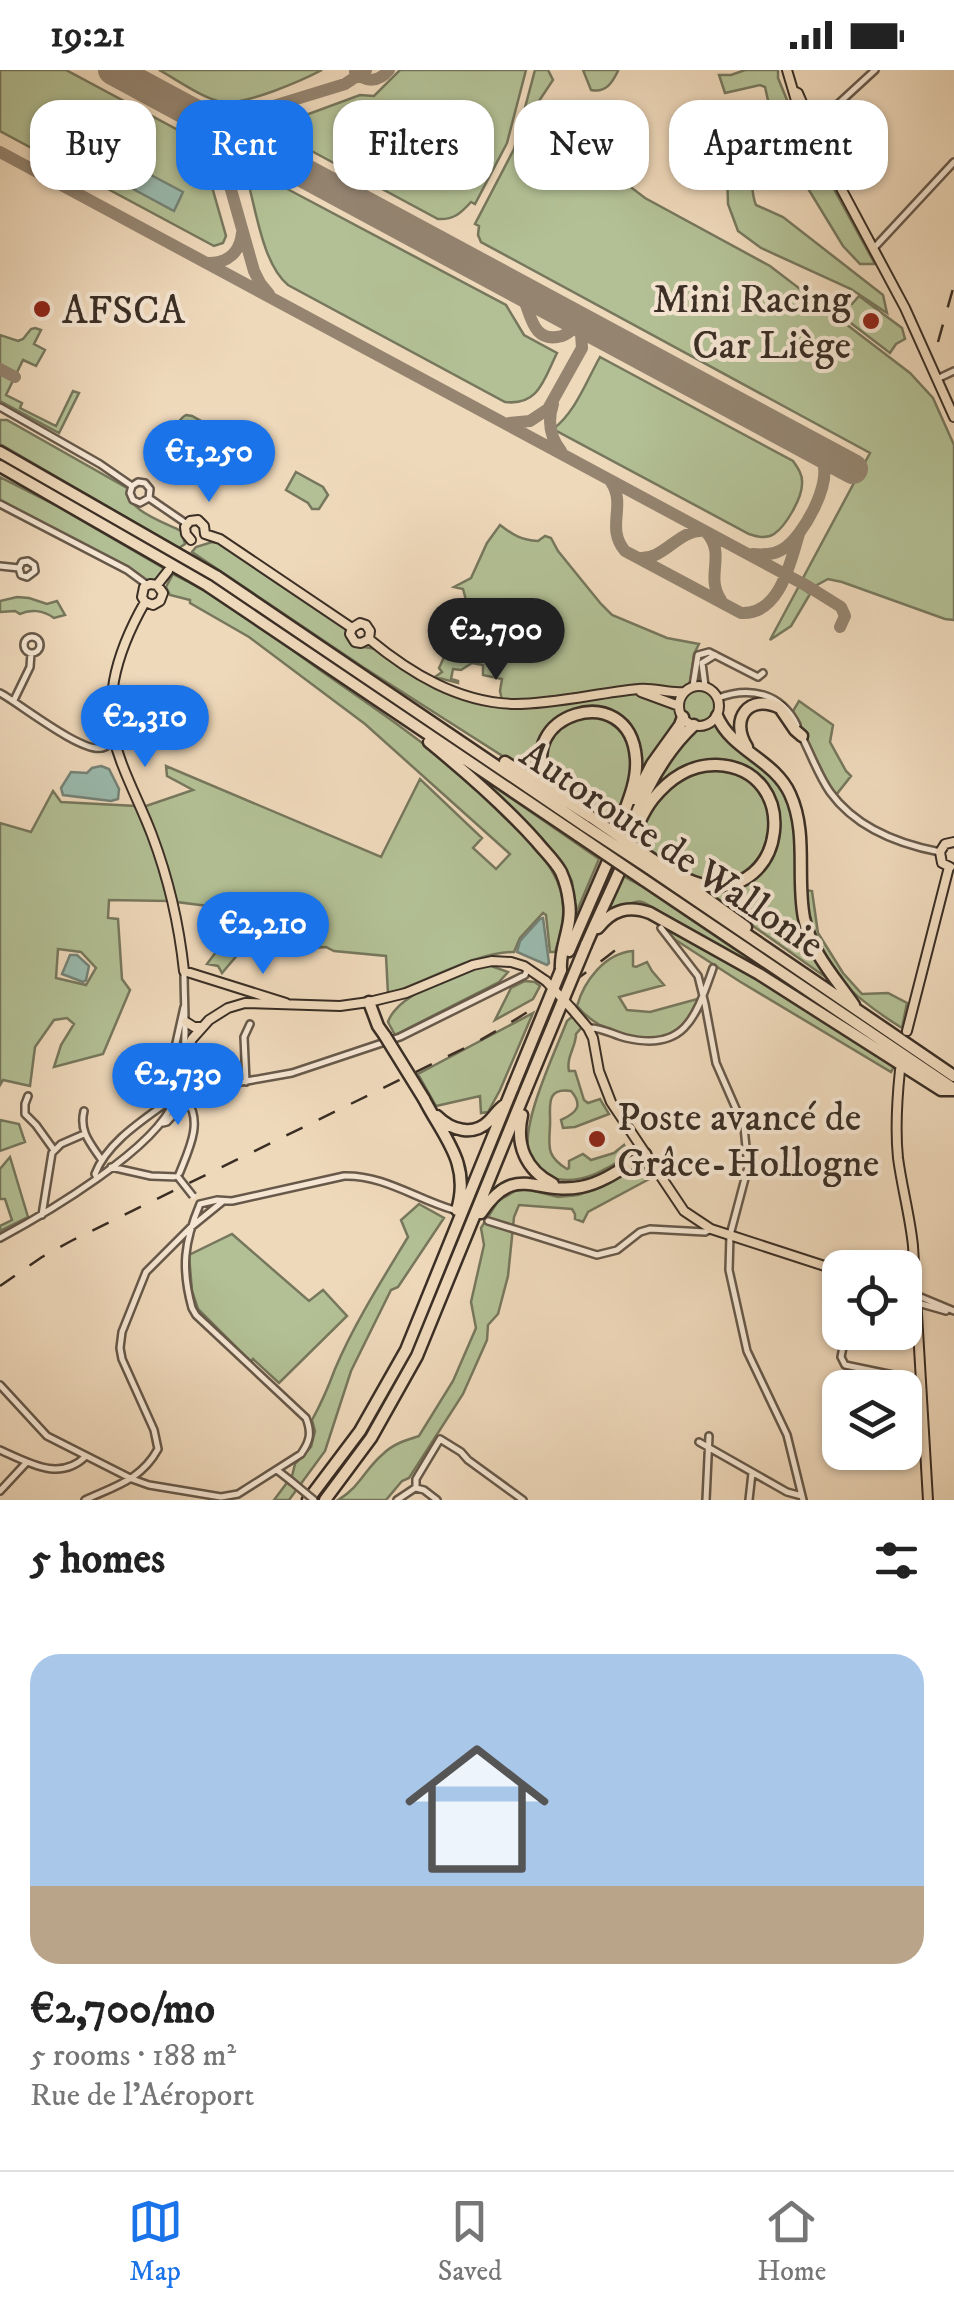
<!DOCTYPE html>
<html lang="en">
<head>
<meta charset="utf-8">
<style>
  :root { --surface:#fff; --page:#f6f6f6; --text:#222; --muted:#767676; --line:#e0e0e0; --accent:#1a73e8 }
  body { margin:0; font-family:"IM FELL DW Pica",serif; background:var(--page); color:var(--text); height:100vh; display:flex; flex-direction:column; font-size:38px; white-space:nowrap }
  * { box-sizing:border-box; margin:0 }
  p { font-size:32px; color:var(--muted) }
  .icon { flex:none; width:55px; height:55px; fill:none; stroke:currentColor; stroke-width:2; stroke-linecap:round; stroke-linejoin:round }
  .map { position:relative; height:1430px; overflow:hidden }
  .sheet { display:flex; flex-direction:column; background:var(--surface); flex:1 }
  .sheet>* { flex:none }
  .hud { position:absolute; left:30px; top:30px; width:895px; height:90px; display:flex; gap:20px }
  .controls { position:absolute; left:822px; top:1180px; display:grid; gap:20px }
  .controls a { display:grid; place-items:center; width:100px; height:100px; border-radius:20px; background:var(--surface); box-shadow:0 2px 8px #0004; font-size:50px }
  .price { position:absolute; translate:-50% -85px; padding:0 22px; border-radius:35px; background:var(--accent); color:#fff; font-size:32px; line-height:65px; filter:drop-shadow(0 2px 5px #0008) }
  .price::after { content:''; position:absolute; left:50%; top:60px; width:30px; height:22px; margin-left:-15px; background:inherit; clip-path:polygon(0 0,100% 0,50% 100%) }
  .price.selected { background:#222; color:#fff }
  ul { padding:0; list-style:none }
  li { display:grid; align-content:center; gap:20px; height:530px; padding:0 30px }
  li span { display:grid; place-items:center; height:310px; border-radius:30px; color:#555 }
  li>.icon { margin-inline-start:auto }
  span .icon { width:180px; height:180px; fill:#fffc; stroke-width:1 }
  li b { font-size:42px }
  h2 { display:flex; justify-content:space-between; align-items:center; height:120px; padding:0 30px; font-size:42px }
  .tag { padding:0 35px; border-radius:30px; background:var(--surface); box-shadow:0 2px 8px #0004; font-size:35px; line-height:90px }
  .tag.selected { background:var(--accent); color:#fff }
  .status { display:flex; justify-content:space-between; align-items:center; height:70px; padding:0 50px; background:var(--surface); direction:ltr }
  .status svg { height:28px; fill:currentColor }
  .tab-bar { display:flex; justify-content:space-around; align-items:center; height:140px; border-top:2px solid var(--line); background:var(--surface); font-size:28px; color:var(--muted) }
  .tab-bar a { display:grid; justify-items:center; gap:5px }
  .tab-bar .selected { color:var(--accent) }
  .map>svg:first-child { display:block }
</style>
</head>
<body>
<div class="status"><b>19:21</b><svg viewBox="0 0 49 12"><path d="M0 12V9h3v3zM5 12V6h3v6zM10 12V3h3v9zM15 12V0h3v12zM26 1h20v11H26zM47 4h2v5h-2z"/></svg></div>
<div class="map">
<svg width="954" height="1430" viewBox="0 0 954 1430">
  <rect width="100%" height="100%" fill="#efd9bb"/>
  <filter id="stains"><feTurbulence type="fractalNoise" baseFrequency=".002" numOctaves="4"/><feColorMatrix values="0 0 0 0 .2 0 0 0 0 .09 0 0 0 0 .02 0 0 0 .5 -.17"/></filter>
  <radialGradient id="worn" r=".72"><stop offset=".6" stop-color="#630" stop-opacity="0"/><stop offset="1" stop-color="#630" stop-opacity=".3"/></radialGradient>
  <path fill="#b3c095" stroke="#76775d" stroke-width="2.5" fill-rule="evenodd" d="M0 0H66L189 66 210 110 226 166 223 173 214 176 0 61Z
    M159 0H322C301 11 246 35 223 32 205 30 176 9 159 0Z
    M400 0H526L507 73 475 134 471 132C461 143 454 150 438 149L280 64 284 53 360 25 374 26Z
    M535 0H548L553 10 537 34 536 45 645 128 770 196 910 303 933 328 954 375V550L945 549 842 512 828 509 815 516 803 508 870 383 481 172 478 165 479 156 475 154 514 79Z
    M583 0H617L618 1C612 13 606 23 591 20Z
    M745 0H778V8L794 47 792 65 796 71 807 77 818 90 875 194H860L843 176 776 66 765 17 760 15 725 23 719 5H731Z
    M687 72 692 73C696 88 706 100 698 116L690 117Z
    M741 94 749 95C754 109 750 121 756 135L783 147 883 225 887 243 851 219 761 178 738 161 728 134 727 101Z
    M261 105 506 235 524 265 557 283C544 309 539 336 505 332L288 215C264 195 257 146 249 116L252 108Z
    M859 226 902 258 905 269 896 274 890 283 839 244 848 232 852 234Z
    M35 258 41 260 34 274 45 280 36 296 23 290 6 325 22 333 20 338 56 356 73 321 79 323 59 363 0 331V265L18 271 23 269 31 259Z
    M600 287 793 391C798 398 803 405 802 414 802 428 786 456 774 464 766 469 758 467 749 464L553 359C575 343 587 310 600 287Z
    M186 345 192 346 219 361 209 380 187 368 181 369C173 363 177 350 186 345Z
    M0 350H7L127 418C127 441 162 451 181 461L185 474 179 478 0 374Z
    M296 402 323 417 328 425 319 439H312L308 433 286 420Z
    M0 407 57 436 165 499 155 511 146 510 126 497 0 431Z
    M500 455C513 465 521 470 538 471L545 466 551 468 558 481 601 534 612 545 667 568 699 574 694 584 690 613 678 621 634 616 519 631 502 630 500 621 502 609 483 605V595L472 593 461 600 453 599 451 609 458 611V613L435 607 442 602 439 598 445 585 457 573C442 550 453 550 466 530L463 519 454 517 471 508 487 473Z
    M212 472 220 473 344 555C346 559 346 564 348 568 353 579 368 576 378 580L426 612 451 625 482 633 630 623 649 625 675 636 680 647 644 705 640 703 639 679 631 661 599 638 589 637 563 644 544 665 545 713 363 597 192 482 196 477Z
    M173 504C228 530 278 570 327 605 371 636 416 666 457 701 473 714 486 729 501 744 518 761 540 779 552 801 568 827 565 854 555 882H550L546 845 543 843 520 868 514 882C478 881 424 913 388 924L386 886 334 881 326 877 239 883 222 903 218 896 207 894 216 882 227 878 224 838 177 832 143 737 193 720 167 706 166 696 381 787 420 709 482 768 473 778 496 799 510 784 365 654 249 567 190 533V530L170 525 166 517Z
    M799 516 810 524 791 556 770 570Z
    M17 527 29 528 47 534 57 531 65 545 54 548C43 540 30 539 20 544L15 541 0 542V531Z
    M683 635a16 16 0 1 1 32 0a16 16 0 1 1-32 0Z
    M799 631 833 655 830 672 846 701 851 706 836 725 826 709 793 641Z
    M595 646C651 665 629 715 614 756 586 738 532 713 550 671 559 651 576 649 595 646Z
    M716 652 729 672 767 699 794 735 800 831 834 913 699 818 720 820 736 816 769 788 778 766 777 743C766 729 756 711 743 699 713 672 670 715 646 733L661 700 696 658 709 656Z
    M463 695 599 789 574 848 572 811 558 789Z
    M715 699C722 701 731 701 737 704 797 727 769 821 703 810 677 806 657 785 637 771 650 733 674 706 715 699Z
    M53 721 61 732 136 736 154 782 168 831 109 830 108 848 118 849 122 909 130 920 103 984 54 997 61 975 74 954 67 948 54 950 35 977 30 1016 3 1010 0 1015V753L31 762ZM58 879 81 882 96 898 86 915 56 908Z
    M623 806 643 817 814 933 668 847C634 826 646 828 607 842Z
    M805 820 812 821 818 863 843 903 862 924 888 923 907 933 902 958C862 933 820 901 809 852 807 842 807 830 805 820Z
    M666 856 780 923 895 995 891 1002 739 911 671 867Z
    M633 881V896L636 897 647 892 652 901 664 915 619 927 627 940 650 942 701 928C697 935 695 944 690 950 663 988 601 965 577 936 584 911 605 883 633 881Z
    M483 893 508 902 499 912 395 965 388 952C397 924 457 904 483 893Z
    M525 911 535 912 540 916 533 929 495 950 511 918Z
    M533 943 500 1020 488 1042 481 1043 480 1026 436 1036 418 1004Z
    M573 946 582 957 576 964C576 977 566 987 569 1001H575L584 1030 588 1033 600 1029 609 1044 575 1057 563 1058 561 1050C576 1043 584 1036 571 1021 544 1017 551 1038 550 1056 549 1077 546 1086 567 1099L569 1098V1091L583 1084 591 1090 614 1083 624 1075 627 1081C622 1092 613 1095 603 1100 577 1115 535 1117 528 1078 524 1047 555 982 567 951Z
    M0 1050 19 1054 25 1072 0 1081Z
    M10 1087 28 1147 0 1161V1156L12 1150 5 1129H0V1099Z
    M638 1097 645 1098 653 1107 588 1142 583 1152 575 1149V1144L572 1139 519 1135 514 1147 508 1206 498 1244 488 1255 487 1270 463 1324 409 1408 402 1411 386 1430H338C361 1416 364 1400 383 1384 393 1374 406 1370 419 1366L453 1311 476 1258 471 1232 484 1175 481 1158 498 1131 515 1121 527 1119 558 1127 578 1125 603 1116 625 1101Z
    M419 1134 444 1148 398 1217 391 1220 351 1301 325 1381 289 1430H274L292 1406 295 1394 311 1377 315 1361 312 1350C322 1332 328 1318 335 1299 354 1254 382 1210 408 1167L401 1150Z
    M232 1164 309 1231 323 1220 347 1246 279 1313 253 1289 251 1292 198 1239 192 1221 189 1185Z"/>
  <path fill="#9abaae" stroke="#748277" stroke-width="2.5" d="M132 95 183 122 174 141 122 113Z
    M101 696 109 699 119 719 118 729 111 731 63 725 61 718 71 702 87 703 92 698Z
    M543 848 549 893 547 895 517 882 520 871 540 849Z
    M70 885H77L89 896 86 910 83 912 62 904Z"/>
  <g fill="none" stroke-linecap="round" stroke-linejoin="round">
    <path stroke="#948470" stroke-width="12" d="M355 2C366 13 379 12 389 0
      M182 37 210 59 222 88
      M263 39C251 54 254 69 267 82
      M200 46 224 49 247 45
      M0 82 809 517 841 537 845 546 840 557
      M230 109C234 89 246 81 267 82
      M209 193C228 193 240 182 242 163
      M509 213C513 217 517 219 521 224 531 239 530 275 562 266 571 263 574 257 577 248
      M512 214 530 217 542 223
      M269 224 260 213 254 201 224 95 225 78 231 63 240 51 254 42 345 14 366 0
      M0 299 15 307
      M553 334C547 352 550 367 561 381
      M509 353 530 351 548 339 582 278 581 263 574 251 531 225
      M611 412C627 436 605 457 625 481L741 543C780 545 790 493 799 464
      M753 484C764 485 774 485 783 479 803 467 833 412 822 390 814 372 788 363 772 354
      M639 488C665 490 679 458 705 461 728 484 704 505 721 530"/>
    <path stroke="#948470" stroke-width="30" d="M113 0 853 399"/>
    <g stroke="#67594a" stroke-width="10">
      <path id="minor" d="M813 49 825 46 875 0
        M874 178 954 92
        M937 309 954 301
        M0 337 100 394 132 416 138 412 145 413 150 419 149 428 187 454
        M132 416 130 423 133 430 140 433 149 428
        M0 434 127 500 146 514
        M0 496 19 498 21 505 27 507 35 501 34 495 28 491 22 492 19 498
        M24 575a8 8 0 1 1 16 0a8 8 0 1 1-16 0Z
        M693 616 698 585 709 582 758 607 763 603
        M705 616 702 593 715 585
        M0 623C19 633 81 683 102 678 108 677 110 672 113 667
        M718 628C750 616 781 623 797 655
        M14 630 30 597 31 583
        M801 665C811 684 818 705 830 722 856 758 898 774 940 782
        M661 858 698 906 705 934 716 993 744 1057 748 1097 730 1165 729 1200 747 1281 787 1365 803 1430
        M588 958C602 957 613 965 626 968 686 982 696 946 713 898
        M246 1012 244 967 250 954
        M28 1026 25 1034V1044L36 1055 54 1080
        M182 1027 213 1017 292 1003 400 967 525 905 528 898
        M162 1036 184 937
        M84 1041C79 1061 90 1073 101 1089
        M163 1053 167 1052 187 1030
        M111 1097 151 1106 178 1107C187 1083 204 1053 187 1031
        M97 1108 95 1104C106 1075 137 1054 162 1036
        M200 1134 217 1130 232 1131 344 1106C384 1105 416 1129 454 1140
        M42 1145 52 1083 61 1074 84 1064
        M488 1151 597 1185 617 1180 640 1162 650 1159 705 1162 711 1159
        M0 1168C45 1144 156 1079 174 1031 190 989 184 945 184 901
        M916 1225 954 1241
        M918 1233 946 1241
        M846 1262 841 1287 845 1295 922 1311
        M0 1315 47 1366 132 1409 149 1415 221 1427 238 1424 301 1384C310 1371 312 1363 306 1348L196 1245 192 1238C181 1198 184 1172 200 1134
        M699 1372 787 1422 802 1426
        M0 1380C29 1393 60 1412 86 1386
        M277 1400 291 1411
        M416 1418V1409L440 1369 461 1382 468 1390 523 1430
        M416 1418 424 1420 437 1430
        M0 1421 27 1392
        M85 1430C115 1416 141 1410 158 1379L154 1360 122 1289 120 1278 122 1262 146 1202 190 1158 222 1132
        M397 1430 415 1418
        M706 1430 709 1366
        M749 1430 752 1403"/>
    </g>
    <g stroke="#3a2e25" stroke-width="12">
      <path id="major" d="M787 0 800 44 799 64 812 74 828 94
        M794 21 798 23 807 44 820 56V70L828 94 905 238 954 347
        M191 470 186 464 185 457 190 451 198 450 204 456 205 464 220 469 352 558 350 564 355 572 361 573 369 569
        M168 501 157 515 150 514 144 517 142 527 145 532C116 583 99 637 122 694 131 718 143 741 152 765 169 810 179 854 184 901L286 933
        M145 532 153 535 160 531 163 523 157 515
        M352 558 360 553 366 555 370 561 369 569C410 603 459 633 515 634 556 634 597 623 638 619 654 617 669 624 684 622
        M679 636a20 20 0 1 1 40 0a20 20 0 1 1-40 0Z
        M641 622 679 636
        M950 797 942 793 940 782 945 774 954 772
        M571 938 588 958 593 968 599 1001 611 1032 684 1141 711 1159 840 1201
        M186 952 194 957H201
        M907 961 949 797
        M185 984 192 969 209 950 228 938 245 933 340 936 369 932 406 923 473 895 492 891 511 892 524 896 546 911
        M900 1000C897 1029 895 1059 898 1088 902 1118 910 1146 913 1176L928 1430
        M905 1231 915 1249"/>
    </g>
    <g stroke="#3a2e25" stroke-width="15">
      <path id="highway" d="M0 382 216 506 585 756
        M0 396 207 515 579 766
        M717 646C732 681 774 689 790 724 808 763 796 807 804 848 812 884 834 906 854 935
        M429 672C467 703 504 735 537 772 545 782 555 791 561 802 565 811 568 822 569 832 573 856 559 877 561 900
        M747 677C729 649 749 623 780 638L795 660 802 666
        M505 692 591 747
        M634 729 652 694 680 655 683 647
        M564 730C560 724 553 718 549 712 510 647 630 605 636 689 638 717 621 745 614 772
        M631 757C645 720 665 682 694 655
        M652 789 746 857
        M649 798 954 1006
        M644 810 954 1019
        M598 858C612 840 628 835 650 843L759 904 941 1020H954
        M586 875C598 847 612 819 624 791 632 771 639 747 653 729 669 709 691 694 717 695 803 699 787 830 704 815 692 813 681 806 669 801
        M569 881 618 768
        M369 932 378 956 385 966
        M424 1029C444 1068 471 1093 457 1140
        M522 1045C515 1075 526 1100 553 1114
        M437 1046C451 1060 473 1067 489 1051 495 1045 498 1039 506 1034
        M481 1143C516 1091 535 1126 581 1117 604 1113 625 1096 645 1084
        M308 1430 360 1361 406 1280 513 1017
        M325 1430 371 1368 417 1286 525 1022"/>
    </g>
    <use href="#minor" stroke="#f5e6d3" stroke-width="5"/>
    <use href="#major" stroke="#efd9bb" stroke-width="8"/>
    <use href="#highway" stroke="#efd9bb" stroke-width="10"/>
    <path stroke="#3a2e25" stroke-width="2.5" stroke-dasharray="18 18" stroke-linecap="butt" d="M938 272 954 215
      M0 1216 42 1187 71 1171 477 972C527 944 574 913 618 878"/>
    <g stroke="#67594a" stroke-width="10" stroke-linecap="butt">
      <path id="minor-bridge" d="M178 1107 193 1126
        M291 1411 314 1430"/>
    </g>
    <g stroke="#3a2e25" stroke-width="12" stroke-linecap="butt">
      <path id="major-bridge" d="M546 911 571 938"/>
    </g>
    <g stroke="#3a2e25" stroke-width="15" stroke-linecap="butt">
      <path id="highway-bridge" d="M591 747 652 789
        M585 756 649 798
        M579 766 644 810
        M385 966 424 1029
        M513 1017 561 900
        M525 1022 586 875"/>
    </g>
    <use href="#minor-bridge" stroke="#f5e6d3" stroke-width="5"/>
    <use href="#major-bridge" stroke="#efd9bb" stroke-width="8"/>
    <use href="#highway-bridge" stroke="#efd9bb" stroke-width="10"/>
  </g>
  <g fill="#8f2418" stroke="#f5e6d3" stroke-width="4">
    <circle cx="42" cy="239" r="10"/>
    <circle cx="871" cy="251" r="10"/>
    <circle cx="597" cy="1069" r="10"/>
  </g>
  <g text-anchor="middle" stroke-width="8" stroke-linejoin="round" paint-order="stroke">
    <g font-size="40" fill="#3a2e25" stroke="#f5e6d3" text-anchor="start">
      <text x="851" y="242" text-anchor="end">Mini Racing<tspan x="851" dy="46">Car Liège</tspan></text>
      <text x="62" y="253">AFSCA</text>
      <text x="617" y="1060">Poste avancé de<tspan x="617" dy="46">Grâce-Hollogne</tspan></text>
    </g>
    <g font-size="40" fill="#3a2e25" stroke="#f5e6d3">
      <text transform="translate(673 778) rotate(34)" y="14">Autoroute de Wallonie</text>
    </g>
  </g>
  <rect width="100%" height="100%" filter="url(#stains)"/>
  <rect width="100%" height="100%" fill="url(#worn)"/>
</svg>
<div class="controls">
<a><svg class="icon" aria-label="locate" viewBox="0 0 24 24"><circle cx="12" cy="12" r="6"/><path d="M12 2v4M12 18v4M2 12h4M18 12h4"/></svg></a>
<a><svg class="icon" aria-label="layers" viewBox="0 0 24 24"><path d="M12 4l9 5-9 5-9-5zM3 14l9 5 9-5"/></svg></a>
</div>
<b class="price" style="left:209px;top:435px">€1,250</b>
<b class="price selected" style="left:496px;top:613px">€2,700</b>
<b class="price" style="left:145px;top:700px">€2,310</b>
<b class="price" style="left:263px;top:907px">€2,210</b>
<b class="price" style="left:178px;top:1058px">€2,730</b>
<div class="hud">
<a class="tag">Buy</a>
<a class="tag selected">Rent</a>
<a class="tag">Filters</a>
<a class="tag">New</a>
<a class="tag">Apartment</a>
</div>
</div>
<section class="sheet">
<h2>5 homes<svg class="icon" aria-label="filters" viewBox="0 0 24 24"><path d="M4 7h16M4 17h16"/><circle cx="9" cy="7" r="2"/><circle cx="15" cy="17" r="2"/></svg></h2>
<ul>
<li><span style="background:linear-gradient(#a9c7e8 75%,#b9a48a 0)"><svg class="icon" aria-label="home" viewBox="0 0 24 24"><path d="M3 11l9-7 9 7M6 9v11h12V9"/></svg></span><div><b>€2,700/mo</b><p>5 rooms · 188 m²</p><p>Rue de l'Aéroport</p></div></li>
</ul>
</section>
<nav class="tab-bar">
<a class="selected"><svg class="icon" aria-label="map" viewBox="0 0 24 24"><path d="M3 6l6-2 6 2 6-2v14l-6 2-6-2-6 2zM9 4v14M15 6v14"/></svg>Map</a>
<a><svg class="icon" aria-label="saved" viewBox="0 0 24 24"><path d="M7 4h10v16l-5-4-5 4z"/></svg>Saved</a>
<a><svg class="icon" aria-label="home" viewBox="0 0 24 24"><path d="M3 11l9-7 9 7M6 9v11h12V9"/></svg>Home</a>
</nav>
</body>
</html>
